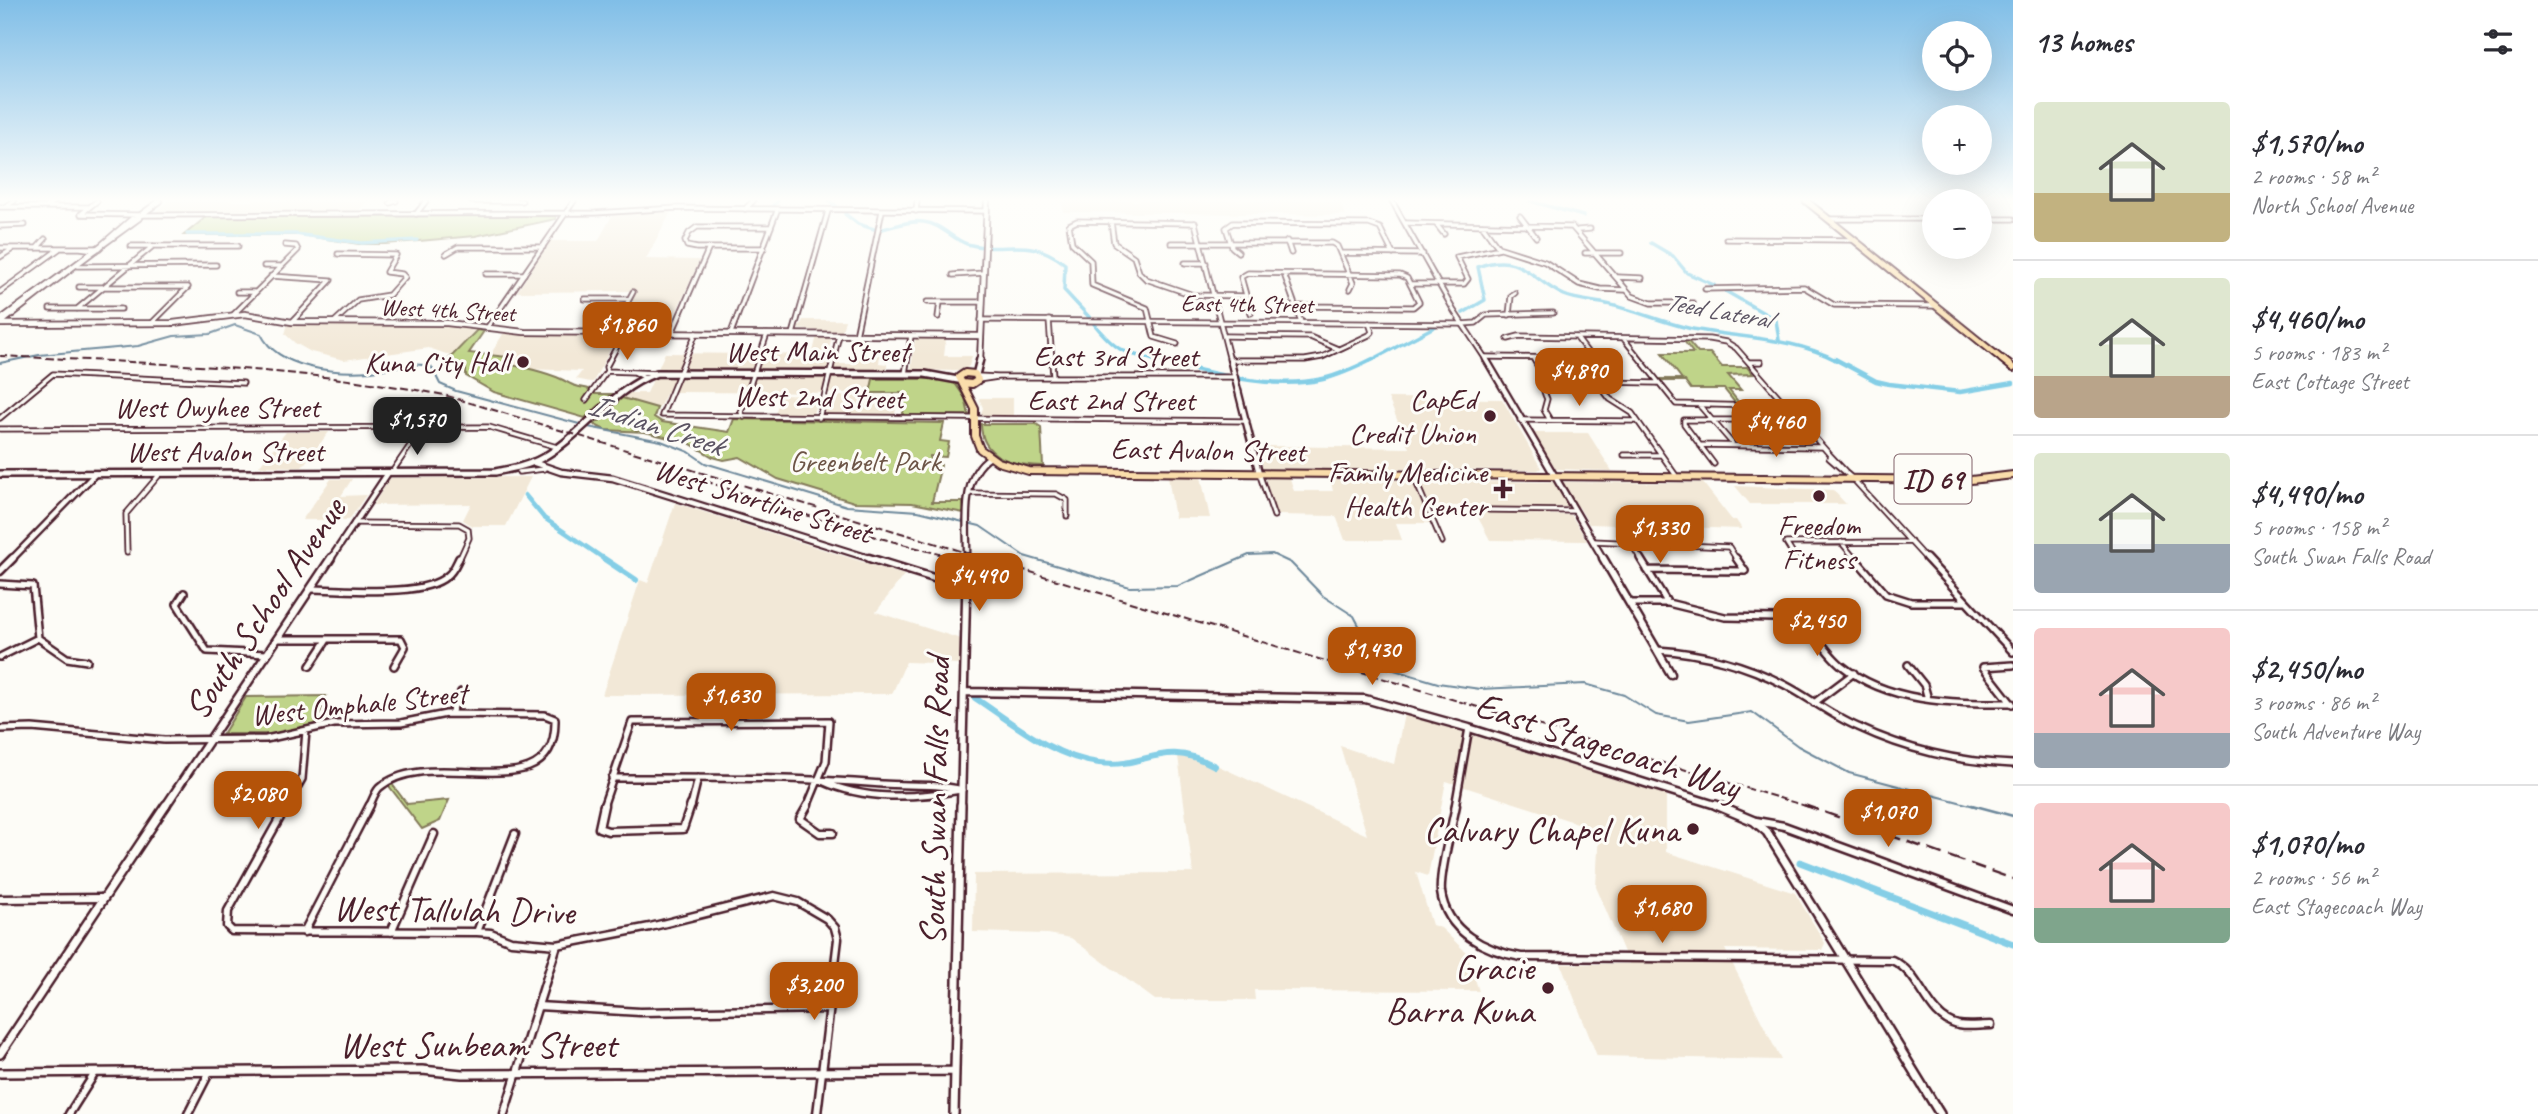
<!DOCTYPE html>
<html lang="en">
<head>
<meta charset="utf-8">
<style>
  :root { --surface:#fff; --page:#f7f7f7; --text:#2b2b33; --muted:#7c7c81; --line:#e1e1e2; --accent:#b45309 }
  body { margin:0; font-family:Caveat,sans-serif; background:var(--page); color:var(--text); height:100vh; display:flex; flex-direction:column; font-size:26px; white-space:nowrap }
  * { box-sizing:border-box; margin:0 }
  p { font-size:23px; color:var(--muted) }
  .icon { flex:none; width:38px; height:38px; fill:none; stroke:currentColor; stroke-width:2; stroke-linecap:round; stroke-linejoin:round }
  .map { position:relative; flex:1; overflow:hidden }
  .sheet { display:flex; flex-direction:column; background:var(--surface); width:525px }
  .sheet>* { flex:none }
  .controls { position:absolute; left:1922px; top:21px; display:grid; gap:14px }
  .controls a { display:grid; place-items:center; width:70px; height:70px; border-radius:50%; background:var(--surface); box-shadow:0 7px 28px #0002; font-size:35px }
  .price { position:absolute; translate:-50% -60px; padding:0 16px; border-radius:14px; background:var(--accent); color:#fff; font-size:23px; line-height:46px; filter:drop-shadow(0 2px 4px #0008) }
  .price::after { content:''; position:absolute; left:50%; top:42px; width:21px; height:16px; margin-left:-10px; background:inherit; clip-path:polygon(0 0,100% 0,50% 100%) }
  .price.active { background:#222; color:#fff }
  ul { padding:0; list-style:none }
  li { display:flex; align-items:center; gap:21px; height:175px; padding:0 21px }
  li+li { border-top:2px solid var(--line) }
  li span { display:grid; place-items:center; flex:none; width:196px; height:140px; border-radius:7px; color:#555 }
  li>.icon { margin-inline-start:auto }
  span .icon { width:84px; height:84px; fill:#fffc; stroke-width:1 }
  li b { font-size:30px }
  h2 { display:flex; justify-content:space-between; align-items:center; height:84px; padding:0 21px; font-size:30px }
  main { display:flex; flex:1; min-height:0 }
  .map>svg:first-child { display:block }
</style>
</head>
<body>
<main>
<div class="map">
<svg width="2013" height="1114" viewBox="0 0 2013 1114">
  <rect width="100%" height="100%" fill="#fdfcf7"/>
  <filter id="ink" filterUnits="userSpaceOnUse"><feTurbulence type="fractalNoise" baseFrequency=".0143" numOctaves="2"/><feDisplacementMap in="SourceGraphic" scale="14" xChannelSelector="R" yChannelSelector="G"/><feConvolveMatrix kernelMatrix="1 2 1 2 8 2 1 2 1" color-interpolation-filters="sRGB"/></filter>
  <g filter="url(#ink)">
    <path fill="#f2e8d7" d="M168 201H368L357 212 154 213Z
      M1062 201H1339L1346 215 1063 212Z
      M672 210 646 259 700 260 672 321H622L636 291 517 292 550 241H598L613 214Z
      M803 320H845L842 331 833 332 828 352H813L818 331 798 329Z
      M288 324 443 325 477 330 452 356 429 348 344 360 311 352 295 343 285 334Z
      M503 334 552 335H618L593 382H590L576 379 582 371 527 369 507 365V357H489Z
      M915 339H946L944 356H972L969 366 962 371 911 370Z
      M665 353 828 355 826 364H854L856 355H880L879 363 887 364V370H874L870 393 667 392 659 408 622 398 630 393H647Z
      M781 395 818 396 813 414H775Z
      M828 396H898L895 414 891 416 826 415 824 414Z
      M979 398H1013V418H987L981 414 983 408Z
      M1388 398 1502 399 1541 468 1538 470 1287 469 1294 491H1333L1330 479 1412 480 1430 523H1396L1402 540H1345L1336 516 1275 515 1257 446 1409 448Z
      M286 432H329L302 467 259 466Z
      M1533 433H1588L1612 471 1556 469Z
      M531 477 506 526H473L463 520 471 504 373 505 390 478Z
      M1168 477H1201L1210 518H1175Z
      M331 479H352L341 496 366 495 349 520H302Z
      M1419 481 1703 483 1732 520H1736L1742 529 1589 524 1579 507H1523L1526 514 1571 515 1587 541 1490 540 1472 506H1430Z
      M1735 486 1833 490 1846 504H1750Z
      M675 503 904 575 876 612 961 639V664L906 662 892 694 602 695 640 580 648 583Z
      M1404 714 1666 795V852L1795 893 1825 943 1822 950 1725 949 1781 1060 1597 1056 1561 964H1629L1596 887 1599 830 1446 781 1428 876 1416 872 1432 925 1441 928 1466 952 1479 991 1254 990 1255 1000H1155L1071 938 1048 934 973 932 974 874 1193 873 1178 756 1189 757 1212 767V763L1367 835 1340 746 1394 764Z"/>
    <path fill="#bfd489" stroke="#847a5a" stroke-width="2" d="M556 216V219L475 236 385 244H359L300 235H184L206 217Z
      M477 330 484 331 469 353 508 357 505 362 507 365C518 365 548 373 561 379 566 381 571 385 576 386 585 389 589 387 596 394H612L585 418 494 392 466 376V370L447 361Z
      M1684 341H1688L1698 353H1710L1722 367H1747L1753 374 1728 375 1741 390H1729L1740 404H1736L1724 389H1691L1685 381H1660L1658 379H1682L1662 353H1693Z
      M873 379H940L954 382 965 398 969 415 905 416 903 414 905 393H870Z
      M622 398 657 408 654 417 662 422 729 432 734 419 944 423 940 441 949 442 946 457 930 456V461H937L941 465 932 502H963L964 513 912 503 854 502 778 479 740 457 724 460 713 457 689 443 645 432 605 430 593 424 604 418 606 413Z
      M981 424H1036L1041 427 1043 466C1015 466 981 458 981 424Z
      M326 696 316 724 279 734H223L246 697Z
      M392 784 407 804 449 800 440 821 422 829 389 786Z"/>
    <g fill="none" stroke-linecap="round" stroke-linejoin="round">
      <path stroke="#6d889b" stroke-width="2" d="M0 363 39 355 138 346 174 336 210 334 235 325 261 334C278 369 336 374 371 371 392 369 409 361 431 366L440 384 456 391 583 425
        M588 427 661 441 689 452 705 463 847 506 918 511 980 526 1024 556 1130 587 1178 586 1249 555 1272 554 1291 563 1323 596 1354 616 1363 633V656L1384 667 1438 683 1480 689 1585 684 1624 695 1656 715 1689 721 1752 712 1798 746 1849 773 1978 807"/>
      <path stroke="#6d889b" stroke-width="2.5" d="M1972 805 2013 816"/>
      <path stroke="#85cee6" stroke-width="3.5" d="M829 201 839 208
        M1530 201 1583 216
        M770 208 778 201
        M845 214 858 224 874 229
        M882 229C896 226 910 220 924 222 941 224 952 239 967 244 1006 255 1027 234 1065 264L1064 290 1090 318
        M187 234H295L362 243 417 240
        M1651 243 1673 256 1687 273 1714 285
        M1720 288 1776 320 1779 340
        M1463 313 1485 300 1478 267C1521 250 1532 281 1564 295 1578 301 1596 301 1611 305 1637 311 1662 322 1688 328 1739 339 1791 336 1838 361
        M1094 324C1118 353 1124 353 1160 361
        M1370 361 1436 326"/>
      <path stroke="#85cee6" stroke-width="4.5" d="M1152 359C1205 371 1268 391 1323 379 1340 375 1357 367 1373 359
        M1835 359 1876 381 1889 384 1960 392 2013 383
        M525 495 544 518 606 560"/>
      <path stroke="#85cee6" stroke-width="6" d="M603 558 636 580
        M975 698C1013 723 1052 757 1099 763 1148 769 1160 737 1215 766"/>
      <path stroke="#85cee6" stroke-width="7" d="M1800 862 2013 944"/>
      <g stroke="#4a1f2b" stroke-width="7">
        <path id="minor-far2" d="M471 201H522
          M390 203 396 201
          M6 206 14 201
          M47 206 55 201
          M0 207H88
          M745 209 753 201
          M916 211 917 201
          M81 214 140 215
          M81 214 97 201
          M416 214 426 201
          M1520 216 1536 237
          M1111 222 1114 243 1134 257 1139 272 1146 279 1193 295 1247 296
          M1406 223 1572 227 1632 296 1651 303H1693
          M1436 224 1444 234
          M1482 225 1498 247 1545 262 1579 284 1600 289 1626 290
          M0 226 25 225
          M1578 230 1590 229
          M1726 239 1853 240
          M1287 241 1291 253
          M1171 243H1332L1337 246 1353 283 1350 289
          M131 246H238
          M0 248H80
          M37 248 45 239
          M764 248H697L687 246 685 241 689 233 697 227H771
          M96 250 80 248H98
          M1238 252 1232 247 1226 228 1233 223 1369 224 1380 228 1393 254
          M1340 253 1423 254
          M1585 253H1621
          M446 254 458 247H543
          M0 257 11 250
          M1185 263H1206
          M78 266 216 265
          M264 266H280
          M486 274H524
          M1284 274 1301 322
          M953 275 984 273
          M271 276 331 280 292 322
          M1617 277 1642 278
          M1410 284H1464L1468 279 1457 257 1500 248
          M79 287H188
          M1705 289 1804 287 1834 305 1935 306
          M0 292 59 249
          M237 292H254
          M585 299H629
          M927 302H982
          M50 309H121
          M77 309 153 246
          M1251 313 1241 277 1248 273 1400 275 1407 278 1419 302 1413 307 1295 306
          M233 315 298 250 296 246 285 245
          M1509 315 1511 296 1515 293
          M938 317 940 302
          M1049 320 1053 376
          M334 322 358 300 389 295 405 277 402 274 386 272 396 255 338 254
          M152 323 188 287
          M1462 324 1476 323 1486 315 1553 313
          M611 333 633 292
          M672 333 709 248
          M696 333 662 415 1247 421
          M731 333 777 211
          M793 334 828 211
          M856 335 882 211
          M1226 336 1310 337 1338 349
          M1508 339 1519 336 1709 339 1726 342 1736 348 1830 455
          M1624 339 1676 404 1796 407
          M1177 344 1154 337 1147 308 1092 285 1091 261 1072 243 1069 225 1077 221 1195 223
          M1485 357 1588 358V353L1576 337
          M1533 358C1546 378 1539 383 1547 399L1544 410 1550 420
          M1231 360H1305L1322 357 1369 335 1372 332 1369 323
          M1749 362H1761
          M607 371 634 372
          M905 374 911 336
          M977 376 998 377 978 380
          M644 377 634 372 656 373
          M998 377H1235
          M1546 381 1657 383
          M1597 382 1610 399 1632 413 1677 477
          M586 400 607 371 606 367 624 333
          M1700 406 1732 443
          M744 417 741 412 767 334
          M0 418 53 374 243 383
          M819 418 839 335
          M1520 420 1637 421
          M0 429 489 427 557 447
          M1699 445 1822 447
          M1624 455H1661
          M1714 464 1684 424V420H1798
          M1845 471 1830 455 1829 458 1853 479 1927 560
          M392 472 422 428
          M519 472 544 469
          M1259 473 1274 516
          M1413 475 1442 542
          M969 493 1056 494 1067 500V516
          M1489 510 1575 511
          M354 523 459 524 468 529 469 538 459 560
          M1593 541 1729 547 1737 560
          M1630 541 1641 560
          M1841 542 1856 560
          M127 552 126 514 160 474
          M1796 559 1786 543 1911 542"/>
      </g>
      <g stroke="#4a1f2b" stroke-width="10">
        <path id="minor-far1" d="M1640 558 1667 602
          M1736 558 1745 571
          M1855 558 1886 594 1911 602H1965
          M1926 558 2013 652
          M1647 570 1744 571
          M0 584 33 586 38 638 67 658 87 661
          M311 589C344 589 423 598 447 576 453 572 456 564 459 558
          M184 593 177 604 207 651 267 654
          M1630 603H1668L1725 617 1830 619 1844 612
          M1804 618C1815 634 1826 652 1841 665 1889 704 1954 703 2012 703
          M277 639H401L405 647 394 666
          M1657 650C1702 653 1745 664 1785 685 1810 698 1832 716 1858 727 1907 750 1960 762 2013 764
          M0 657 38 638
          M1908 665 1924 685 1928 699
          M310 666 327 640
          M1814 703 1854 673
          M2012 704 1983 667 2013 665
          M451 713 461 692
          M0 729 32 728 164 740 266 739 334 724 401 723 446 714 545 715 555 719C557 815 430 742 379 788 375 792 372 801 369 807
          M612 778C702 778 792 777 882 784 909 786 936 783 962 790
          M822 781C865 801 915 798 961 790
          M286 807 302 779 306 731
          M603 807 632 722 829 721 826 761 807 807
          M691 807 698 778
          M1455 807 1469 728"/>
      </g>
      <g stroke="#4a1f2b" stroke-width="11">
        <path id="minor" d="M287 805 228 911 227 926 232 931 477 932 491 933 511 941 557 945 650 927 774 896 798 902 827 919 835 928 838 939 817 1114
          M604 805 599 828 608 831 683 829 691 805
          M808 805 800 819 820 833H833
          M1456 805C1452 827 1439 872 1441 892 1446 932 1486 951 1521 957L1892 960C1923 974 1925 1017 1958 1025 1968 1027 1980 1025 1991 1025
          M1756 821 1784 826 2013 910
          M0 899 102 898
          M304 932 370 805
          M391 932 434 834
          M477 932 515 834
          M538 1006 640 1012 829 1009
          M69 1114 95 1073
          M188 1114 209 1073
          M504 1114 557 945"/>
      </g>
      <g stroke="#4a1f2b" stroke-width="7">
        <path id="tertiary-far3" d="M1392 201 1454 311 1487 361
          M141 215 595 213 676 208 987 211
          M1828 219H1934
          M1979 219H2013
          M1195 223 1230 361
          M981 320 1462 324
          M487 328 574 201"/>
      </g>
      <g stroke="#4a1f2b" stroke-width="9">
        <path id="tertiary-far2" d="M1230 359 1259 473
          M1486 359 1604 560
          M532 462 561 472 613 478 875 560
          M11 560 95 474
          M330 560 388 473
          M967 560C968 527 959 477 990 457"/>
      </g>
      <g stroke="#4a1f2b" stroke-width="11">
        <path id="tertiary-far1" d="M869 558 953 584 967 583
          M1603 558 1671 674
          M0 571 13 558
          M964 692 1365 699 1469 728 1722 807
          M165 807 331 558
          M961 807 967 558"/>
      </g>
      <g stroke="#4a1f2b" stroke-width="12">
        <path id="tertiary" d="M1716 805 1754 821 1767 832 1940 1114
          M0 1054 166 805
          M0 1073 422 1070 462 1074 955 1071
          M954 1114 961 805"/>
      </g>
      <g stroke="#4a1f2b" stroke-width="8">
        <path id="secondary-far1" d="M138 217 160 201
          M139 218 102 245 132 219Z
          M99 248 102 245
          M78 263 102 245
          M0 320 78 263 2 322
          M0 324 173 323 245 314 292 322 447 323 524 332 980 336
          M980 361 987 201"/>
      </g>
      <g stroke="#4a1f2b" stroke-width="10">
        <path id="secondary" d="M976 375 980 359
          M0 474 495 472C511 469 528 466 542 458 585 434 610 390 657 373L925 374 958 380"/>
      </g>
      <g stroke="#4a1f2b" stroke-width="9">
        <path id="primary-far1" d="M1806 201 2004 361"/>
      </g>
      <g stroke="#4a1f2b" stroke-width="10">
        <path id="primary" d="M2002 359 2013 368
          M965 373 975 374 978 380 972 384 962 383 959 377Z
          M962 383 975 409V436L980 449 998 462 1029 471 1971 480 2013 475"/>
      </g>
      <use href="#minor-far2" stroke="#fdfcf7" stroke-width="3.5"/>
      <use href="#minor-far1" stroke="#fdfcf7" stroke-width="5"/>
      <use href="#minor" stroke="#fdfcf7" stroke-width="6"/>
      <use href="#tertiary-far3" stroke="#fdfcf7" stroke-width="3.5"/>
      <use href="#tertiary-far2" stroke="#fdfcf7" stroke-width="4.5"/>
      <use href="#tertiary-far1" stroke="#fdfcf7" stroke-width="6"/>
      <use href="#tertiary" stroke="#fdfcf7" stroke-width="7"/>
      <use href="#secondary-far1" stroke="#fdfcf7" stroke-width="4.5"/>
      <use href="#secondary" stroke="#fdfcf7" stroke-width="5"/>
      <use href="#primary-far1" stroke="#faddab" stroke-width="5"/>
      <use href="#primary" stroke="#faddab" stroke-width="6"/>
      <path stroke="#4a1f2b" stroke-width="2" stroke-dasharray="8 3.5" stroke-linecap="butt" d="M0 356C149 363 297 367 444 395L1809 807
        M705 481 854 531 1006 572"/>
      <path stroke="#4a1f2b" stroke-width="2.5" stroke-dasharray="15 7" stroke-linecap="butt" d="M1804 805 2013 879"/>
    </g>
  </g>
  <linearGradient id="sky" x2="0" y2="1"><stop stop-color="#80bee7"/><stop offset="0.56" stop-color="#fefefb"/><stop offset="1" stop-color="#fefefb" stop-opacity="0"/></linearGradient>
  <rect width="2013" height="356" fill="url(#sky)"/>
  <g fill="#4a1f2b" stroke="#fdfcf7" stroke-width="2.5">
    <circle cx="523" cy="362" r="7"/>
    <circle cx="1490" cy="416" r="7"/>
    <path d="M1499.5 478.5h7v7h7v7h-7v7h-7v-7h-7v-7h7z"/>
    <circle cx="1819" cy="496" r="7"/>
    <circle cx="1693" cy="829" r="7"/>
    <circle cx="1548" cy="988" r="7"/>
  </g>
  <g text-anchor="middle" stroke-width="6" stroke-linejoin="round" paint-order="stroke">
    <g font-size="24" fill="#4a1f2b" stroke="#fdfcf7">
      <text transform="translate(1247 304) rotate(1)" y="8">East 4th Street</text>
      <text transform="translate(448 310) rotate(3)" y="8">West 4th Street</text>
    </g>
    <g font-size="26" font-style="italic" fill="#5c5463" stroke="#fdfcf7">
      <text transform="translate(1718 310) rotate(10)" y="9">Teed Lateral</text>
    </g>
    <rect fill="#fdfcf7" stroke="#806168" stroke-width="2" x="1894.5" y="454.5" width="77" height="49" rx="5"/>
    <g font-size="28" font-weight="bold" fill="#4a1f2b">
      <text x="1933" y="489">ID 69</text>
    </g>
    <g font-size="30" fill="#4a1f2b" stroke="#fdfcf7">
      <text x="817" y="361">West Main Street</text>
      <text x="1116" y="366">East 3rd Street</text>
      <text transform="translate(819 397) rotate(1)" y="10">West 2nd Street</text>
      <text x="1111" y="410">East 2nd Street</text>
      <text x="217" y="417">West Owyhee Street</text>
      <text transform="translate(1208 450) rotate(1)" y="10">East Avalon Street</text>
      <text x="225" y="461">West Avalon Street</text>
      <text transform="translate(763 501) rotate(17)" y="10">West Shortline Street</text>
      <text transform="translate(359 704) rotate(-6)" y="10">West Omphale Street</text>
    </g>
    <g font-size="30" fill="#4a1f2b" stroke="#fdfcf7" text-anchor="end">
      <text x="509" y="372">Kuna City Hall</text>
      <text x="1476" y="409">CapEd<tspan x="1476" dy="34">Credit Union</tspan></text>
      <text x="1487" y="482">Family Medicine<tspan x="1487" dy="34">Health Center</tspan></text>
      <text x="1819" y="535" text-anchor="middle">Freedom<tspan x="1819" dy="34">Fitness</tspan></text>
    </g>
    <g font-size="30" fill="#6d5547" stroke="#fdfcf7">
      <text x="865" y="471">Greenbelt Park</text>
    </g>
    <g font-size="32" font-style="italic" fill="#5c5463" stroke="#fdfcf7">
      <text transform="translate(656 424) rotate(18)" y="11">Indian Creek</text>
    </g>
    <g font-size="37" fill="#4a1f2b" stroke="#fdfcf7">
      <text transform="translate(264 608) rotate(-56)" y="13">South School Avenue</text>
      <text transform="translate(1608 745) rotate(18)" y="13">East Stagecoach Way</text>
      <text transform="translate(934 801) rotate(-89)" y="13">South Swan Falls Road</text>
      <text transform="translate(454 909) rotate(1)" y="13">West Tallulah Drive</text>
      <text x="478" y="1057">West Sunbeam Street</text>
    </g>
    <g font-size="37" fill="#4a1f2b" stroke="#fdfcf7" text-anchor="end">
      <text x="1679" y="842">Calvary Chapel Kuna</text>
      <text x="1534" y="980">Gracie<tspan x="1534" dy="43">Barra Kuna</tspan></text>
    </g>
  </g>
</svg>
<div class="controls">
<a><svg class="icon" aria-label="locate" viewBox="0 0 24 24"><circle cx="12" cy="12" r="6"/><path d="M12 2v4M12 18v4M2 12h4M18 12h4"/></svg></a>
<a>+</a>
<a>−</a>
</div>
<b class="price" style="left:627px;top:362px">$1,860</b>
<b class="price" style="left:1579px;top:408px">$4,890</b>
<b class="price active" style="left:417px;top:457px">$1,570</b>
<b class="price" style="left:1776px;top:459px">$4,460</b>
<b class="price" style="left:1660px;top:565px">$1,330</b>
<b class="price" style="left:979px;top:613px">$4,490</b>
<b class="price" style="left:1817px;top:658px">$2,450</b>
<b class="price" style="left:1372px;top:687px">$1,430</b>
<b class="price" style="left:731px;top:733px">$1,630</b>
<b class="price" style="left:258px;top:831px">$2,080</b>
<b class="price" style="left:1888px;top:849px">$1,070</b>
<b class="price" style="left:1662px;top:945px">$1,680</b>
<b class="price" style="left:814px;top:1022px">$3,200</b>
</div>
<section class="sheet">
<h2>13 homes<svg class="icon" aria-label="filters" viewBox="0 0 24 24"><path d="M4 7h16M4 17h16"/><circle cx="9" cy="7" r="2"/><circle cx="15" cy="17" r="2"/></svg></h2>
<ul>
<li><span style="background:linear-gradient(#dfe7d0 65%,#c2b280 0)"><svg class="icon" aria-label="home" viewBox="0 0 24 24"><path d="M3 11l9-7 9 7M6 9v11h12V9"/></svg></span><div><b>$1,570/mo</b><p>2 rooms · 58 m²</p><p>North School Avenue</p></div></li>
<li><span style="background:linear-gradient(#dfe7d0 70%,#b9a48a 0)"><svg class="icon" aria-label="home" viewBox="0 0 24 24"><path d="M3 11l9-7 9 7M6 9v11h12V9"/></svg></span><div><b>$4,460/mo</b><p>5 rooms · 183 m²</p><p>East Cottage Street</p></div></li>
<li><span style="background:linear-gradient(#dfe7d0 65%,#9aa5b1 0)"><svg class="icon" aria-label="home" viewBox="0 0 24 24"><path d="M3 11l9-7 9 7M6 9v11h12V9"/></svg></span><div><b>$4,490/mo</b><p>5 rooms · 158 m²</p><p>South Swan Falls Road</p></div></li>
<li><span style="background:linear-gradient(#f6c9c9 75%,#9aa5b1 0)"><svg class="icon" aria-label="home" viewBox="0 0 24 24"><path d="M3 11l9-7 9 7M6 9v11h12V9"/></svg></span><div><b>$2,450/mo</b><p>3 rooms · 86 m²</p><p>South Adventure Way</p></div></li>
<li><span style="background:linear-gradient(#f6c9c9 75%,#7fa58c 0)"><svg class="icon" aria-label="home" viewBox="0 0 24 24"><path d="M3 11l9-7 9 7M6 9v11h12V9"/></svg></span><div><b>$1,070/mo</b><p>2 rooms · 56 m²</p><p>East Stagecoach Way</p></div></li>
</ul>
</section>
</main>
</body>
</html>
